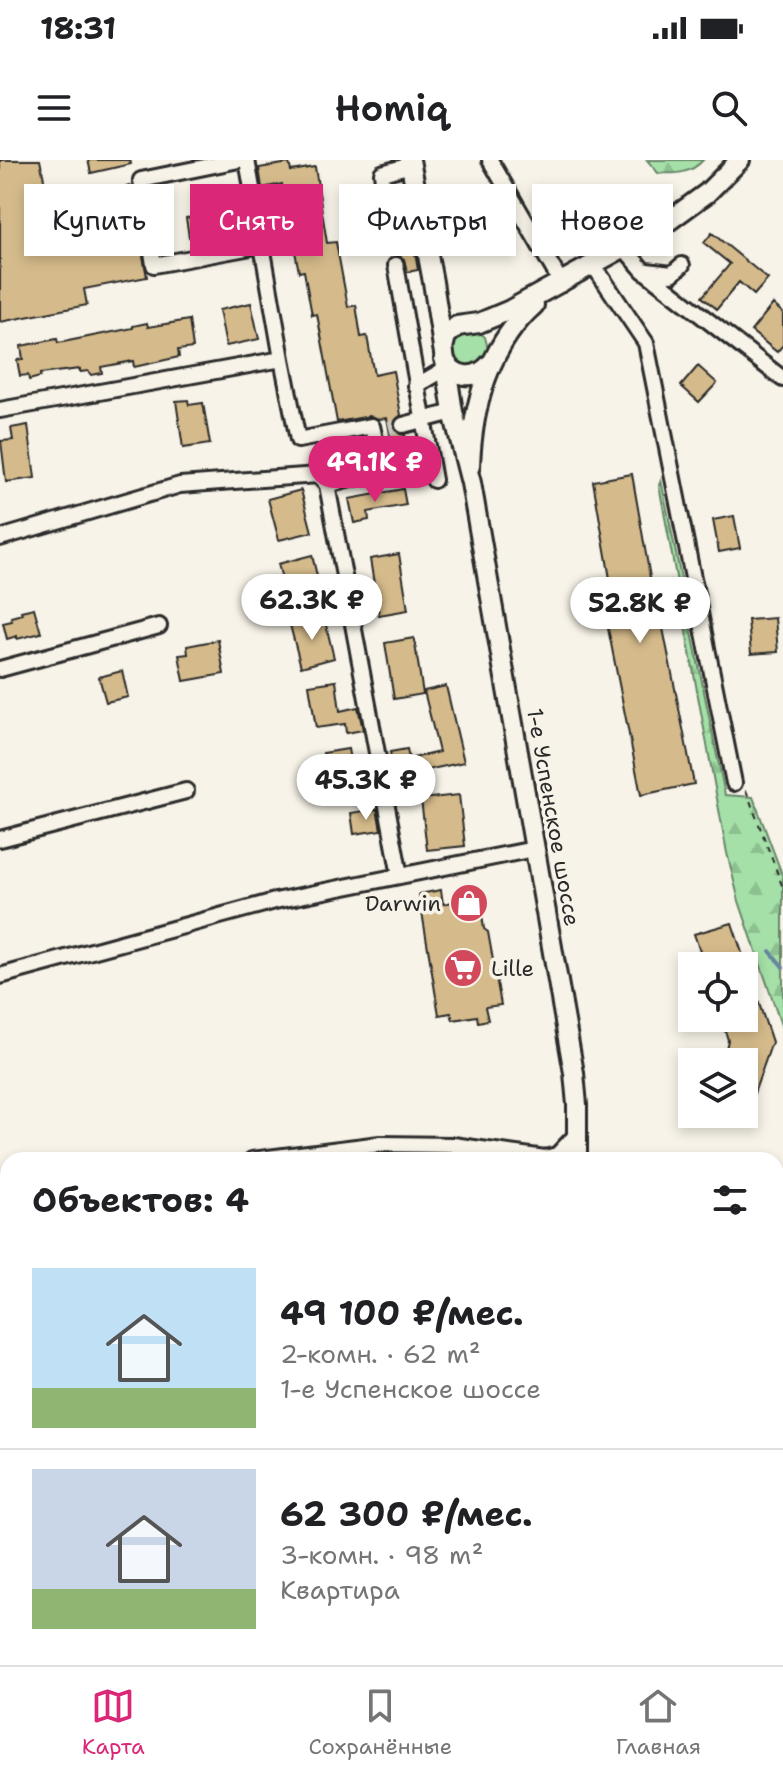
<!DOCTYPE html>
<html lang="ru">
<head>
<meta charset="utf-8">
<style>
  :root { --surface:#fff; --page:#f6f6f6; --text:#202124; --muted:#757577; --line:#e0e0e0; --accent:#db2777 }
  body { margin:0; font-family:"Shantell Sans",sans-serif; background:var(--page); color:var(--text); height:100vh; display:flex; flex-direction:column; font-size:30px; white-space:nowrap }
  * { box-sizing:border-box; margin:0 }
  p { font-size:26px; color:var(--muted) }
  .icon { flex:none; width:44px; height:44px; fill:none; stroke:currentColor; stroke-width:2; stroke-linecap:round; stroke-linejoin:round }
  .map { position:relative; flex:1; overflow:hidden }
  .drawer { position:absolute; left:0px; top:992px; width:784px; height:514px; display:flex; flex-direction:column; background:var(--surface); border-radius:24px 24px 0 0; box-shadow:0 4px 12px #0003 }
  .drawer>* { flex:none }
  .guide { position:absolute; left:24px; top:24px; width:736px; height:72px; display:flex; gap:16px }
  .tools { position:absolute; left:678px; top:792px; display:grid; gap:16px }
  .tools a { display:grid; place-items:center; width:80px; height:80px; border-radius:0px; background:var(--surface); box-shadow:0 4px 12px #0003; font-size:40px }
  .price { position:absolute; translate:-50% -68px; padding:0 18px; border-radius:28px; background:#fff; color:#222; font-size:26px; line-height:52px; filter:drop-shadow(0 2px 4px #0008) }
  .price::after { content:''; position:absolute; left:50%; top:48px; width:24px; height:18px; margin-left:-12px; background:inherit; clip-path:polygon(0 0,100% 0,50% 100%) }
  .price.current { background:var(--accent); color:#fff }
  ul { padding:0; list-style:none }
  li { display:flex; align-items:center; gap:24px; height:200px; padding:0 32px }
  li+li { border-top:2px solid var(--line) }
  li span { display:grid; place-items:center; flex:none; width:224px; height:160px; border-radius:0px; color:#555 }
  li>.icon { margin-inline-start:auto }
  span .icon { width:96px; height:96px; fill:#fffc; stroke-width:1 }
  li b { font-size:34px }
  h2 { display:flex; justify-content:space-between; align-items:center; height:96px; padding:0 32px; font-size:34px }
  .tag { padding:0 28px; border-radius:0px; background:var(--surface); box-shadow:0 4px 12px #0003; font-size:28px; line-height:72px }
  .tag.current { background:var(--accent); color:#fff }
  .status { display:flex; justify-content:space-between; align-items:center; height:56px; padding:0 40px; background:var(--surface); direction:ltr }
  .status svg { height:22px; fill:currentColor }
  header { display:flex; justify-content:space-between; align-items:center; height:104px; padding:0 32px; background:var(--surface); font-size:36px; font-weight:600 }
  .tab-bar { display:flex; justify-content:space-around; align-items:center; height:112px; border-top:2px solid var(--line); background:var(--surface); font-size:22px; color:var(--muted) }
  .tab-bar a { display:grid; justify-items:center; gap:4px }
  .tab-bar .current { color:var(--accent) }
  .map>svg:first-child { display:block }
</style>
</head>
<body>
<div class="status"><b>18:31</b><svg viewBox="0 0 49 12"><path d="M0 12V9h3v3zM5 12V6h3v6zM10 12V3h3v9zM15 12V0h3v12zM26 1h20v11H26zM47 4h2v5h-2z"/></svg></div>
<header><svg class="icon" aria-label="menu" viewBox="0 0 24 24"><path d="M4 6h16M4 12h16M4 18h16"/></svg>Homiq<svg class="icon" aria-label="search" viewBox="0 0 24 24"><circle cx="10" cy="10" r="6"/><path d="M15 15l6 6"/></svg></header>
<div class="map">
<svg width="783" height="1505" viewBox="0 0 783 1505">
  <defs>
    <pattern id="forest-firs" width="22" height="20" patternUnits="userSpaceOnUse" patternTransform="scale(2)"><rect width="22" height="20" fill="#a4e0a7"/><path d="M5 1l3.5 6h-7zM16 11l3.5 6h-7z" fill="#8dc090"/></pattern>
  </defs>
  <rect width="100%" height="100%" fill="#f7f3e8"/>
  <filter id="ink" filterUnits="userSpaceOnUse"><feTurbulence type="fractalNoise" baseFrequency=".0125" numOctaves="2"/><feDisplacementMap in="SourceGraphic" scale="16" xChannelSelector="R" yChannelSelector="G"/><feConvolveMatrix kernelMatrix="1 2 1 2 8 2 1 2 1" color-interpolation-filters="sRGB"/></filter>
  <g filter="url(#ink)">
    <path fill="#ede2cc" d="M776 1187 783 1192V1505H655L654 1498H776Z"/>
    <path fill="#a4e0a7" stroke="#688669" stroke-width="2" d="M476 170 485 177 489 193 477 209 455 205 449 183 453 176Z"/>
    <path fill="url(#forest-firs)" stroke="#688669" stroke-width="2" d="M647 0H703C691 14 675 14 658 13Z
      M661 320 725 635 753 637 783 717V871L739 741 727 693 659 325Z"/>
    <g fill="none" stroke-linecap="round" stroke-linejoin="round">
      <path stroke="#66869f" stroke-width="4" d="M770 791 783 807"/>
    </g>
    <path fill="#d5bb8b" stroke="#2b2b2b" stroke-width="2" d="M0 0H40L45 24 33 27 36 44 130 26 147 117 84 129 87 145 0 162Z
      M88 0H130L131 4 91 13Z
      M289 3 291 11 315 7 327 83 336 82 348 147 356 145 361 177 367 176 374 215 393 211 401 255 394 262V268L400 274 405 275 410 303 421 302 424 319 399 323 387 258 379 259 370 256 337 262 317 154 312 155 304 111 299 112 282 24 262 28 259 8Z
      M220 32 228 69 189 77 186 58 195 57 192 37Z
      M409 58 418 110 407 112 404 99 398 95 392 62Z
      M712 73 768 119 754 135 739 122 717 149 702 137 730 104 704 83Z
      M251 143 259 179 226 186 219 150Z
      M773 144 783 153V185L777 192 751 171Z
      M189 160 193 188 178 190 179 197 134 207 133 201 101 207 102 213 91 215 88 211 80 212V209L40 214V217L29 220 28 215 20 216 17 200 23 199 21 186 57 179 58 183 133 168V166L147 163 148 167Z
      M698 206 717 223 699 242 681 226Z
      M188 240 189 245 203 243 210 284 183 288 176 241Z
      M28 265 35 318 6 322 1 281 13 280 11 268Z
      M348 281 352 304 326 308 319 305 316 287Z
      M632 314 652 429 655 428 694 624 641 635 602 438 613 436 593 321Z
      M403 329 406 345 368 352 369 360 354 363 349 339Z
      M301 330 312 372 279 380 268 339Z
      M734 356 740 388 719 392 713 360Z
      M399 394 408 450 379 455 370 399Z
      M312 395 322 437 289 445 278 404Z
      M34 448 41 473 17 479V476L7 479 3 463 12 461 11 457 22 454 21 451Z
      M324 457 334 498 301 507 290 465Z
      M775 458 778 492 751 494 748 460Z
      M414 478 423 534 394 539 385 483Z
      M218 480 224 514 184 521 179 495 188 494 187 486Z
      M122 511 128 537 106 542 99 517Z
      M336 521 340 551 358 547 363 570 346 573 345 564 316 568 309 525Z
      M446 526 464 602 395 617 390 592 407 589 409 599 439 592 424 531Z
      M348 589 354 622 329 626 323 593Z
      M459 635 465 686 427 690 421 639Z
      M377 649 381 670 354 674 351 653Z
      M441 730 443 744 461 740 477 747 482 755 484 769 488 772 501 845 485 847 488 860 478 862 477 856 453 860 451 853 439 855 419 734Z
      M732 763 772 882 752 939 744 937V902H723L728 880 721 858H744V806H705L694 774Z"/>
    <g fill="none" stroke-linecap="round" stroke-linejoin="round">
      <path stroke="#cecbc2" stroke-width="14" stroke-dasharray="14 7" stroke-linecap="butt" d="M389 268 403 265"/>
      <g stroke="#2b2b2b" stroke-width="20">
        <path id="minor" d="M239 0 141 20 154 105 262 85
          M490 0 562 124
          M387 53 382 13 411 5
          M624 88 643 110 783 219
          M396 105 434 320
          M594 106 646 183 734 623
          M647 111 672 114 682 105
          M282 199 298 280 372 266 382 311 327 325 400 716
          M416 226 445 209
          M0 250 282 199 247 0
          M403 265 453 252
          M0 378 180 325 318 315 327 325
          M0 509 159 466
          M0 679 186 631
          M0 816 275 741 534 689
          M252 1000 380 984 453 985 545 998 557 995 578 973
          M776 1063 783 1044
          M776 1133 783 1120
          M776 1207 783 1219
          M0 1304 8 1341
          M43 1498 45 1505
          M300 1498 302 1505
          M400 1498V1505
          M666 1498 667 1505"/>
      </g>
      <g stroke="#2b2b2b" stroke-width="24">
        <path id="major" d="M410 0 433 122 453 252 471 323 574 913 577 945V1000
          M443 188 446 176 457 166 479 163 510 150 659 68 707 33 740 0
          M444 199C455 219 476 221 491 203
          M470 306C472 247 489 185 534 145
          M599 1498 600 1505"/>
      </g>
      <path stroke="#2b2b2b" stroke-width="2" stroke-dasharray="6 6" stroke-linecap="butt" d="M746 630 783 728"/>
      <use href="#minor" stroke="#f7f3e8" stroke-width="14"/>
      <use href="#major" stroke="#f7f3e8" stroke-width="18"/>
    </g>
  </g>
  <defs>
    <g id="shop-disc" transform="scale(2)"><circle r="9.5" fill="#d1495b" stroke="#f7f3e8"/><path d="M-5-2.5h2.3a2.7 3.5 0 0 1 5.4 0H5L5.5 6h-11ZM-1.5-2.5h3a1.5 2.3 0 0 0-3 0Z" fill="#fff"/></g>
    <g id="supermarket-disc" transform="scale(2)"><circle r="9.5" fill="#d1495b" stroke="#f7f3e8"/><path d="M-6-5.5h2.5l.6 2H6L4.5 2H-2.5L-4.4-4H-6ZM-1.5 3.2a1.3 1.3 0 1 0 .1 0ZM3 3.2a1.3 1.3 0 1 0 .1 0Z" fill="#fff"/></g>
  </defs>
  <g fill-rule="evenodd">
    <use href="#shop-disc" x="469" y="743"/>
    <use href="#supermarket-disc" x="463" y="808"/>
  </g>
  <g text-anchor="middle" stroke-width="7" stroke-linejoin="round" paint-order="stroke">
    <g font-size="22" fill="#2b2b2b" stroke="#f7f3e8">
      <text transform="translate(554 657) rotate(80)" y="8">1-е Успенское шоссе</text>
    </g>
    <g font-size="22" fill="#2b2b2b" stroke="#f7f3e8" text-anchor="end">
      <text x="441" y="751">Darwin</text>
      <text x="491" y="816" text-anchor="start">Lille</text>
    </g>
  </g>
</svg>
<div class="tools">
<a><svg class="icon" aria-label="locate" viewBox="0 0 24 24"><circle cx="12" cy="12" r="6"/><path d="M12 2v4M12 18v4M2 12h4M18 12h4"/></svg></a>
<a><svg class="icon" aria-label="layers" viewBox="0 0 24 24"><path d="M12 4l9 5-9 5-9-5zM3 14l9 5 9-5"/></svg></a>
</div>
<b class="price current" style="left:375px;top:344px">49.1K ₽</b>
<b class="price" style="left:312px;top:482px">62.3K ₽</b>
<b class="price" style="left:640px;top:485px">52.8K ₽</b>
<b class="price" style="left:366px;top:662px">45.3K ₽</b>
<div class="guide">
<a class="tag">Купить</a>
<a class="tag current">Снять</a>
<a class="tag">Фильтры</a>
<a class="tag">Новое</a>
</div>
<section class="drawer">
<h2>Объектов: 4<svg class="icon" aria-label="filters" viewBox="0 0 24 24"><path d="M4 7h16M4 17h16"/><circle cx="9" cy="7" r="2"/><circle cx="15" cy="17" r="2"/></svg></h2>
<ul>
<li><span style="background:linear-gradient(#bfe0f5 75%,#8fb573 0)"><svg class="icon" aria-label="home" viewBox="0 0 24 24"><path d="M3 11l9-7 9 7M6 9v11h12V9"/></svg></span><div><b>49 100 ₽/мес.</b><p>2-комн. · 62 m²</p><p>1-е Успенское шоссе</p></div></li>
<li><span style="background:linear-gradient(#c9d6e8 75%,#8fb573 0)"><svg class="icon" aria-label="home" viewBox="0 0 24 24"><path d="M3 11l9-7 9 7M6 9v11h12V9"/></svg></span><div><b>62 300 ₽/мес.</b><p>3-комн. · 98 m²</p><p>Квартира</p></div></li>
</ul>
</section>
</div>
<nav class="tab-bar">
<a class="current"><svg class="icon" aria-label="map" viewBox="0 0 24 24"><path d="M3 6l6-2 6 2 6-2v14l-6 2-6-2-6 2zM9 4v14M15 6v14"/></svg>Карта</a>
<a><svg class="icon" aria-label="saved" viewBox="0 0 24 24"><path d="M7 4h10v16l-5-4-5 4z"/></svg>Сохранённые</a>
<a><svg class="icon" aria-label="home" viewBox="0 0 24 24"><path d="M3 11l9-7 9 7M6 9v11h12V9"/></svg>Главная</a>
</nav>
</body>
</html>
